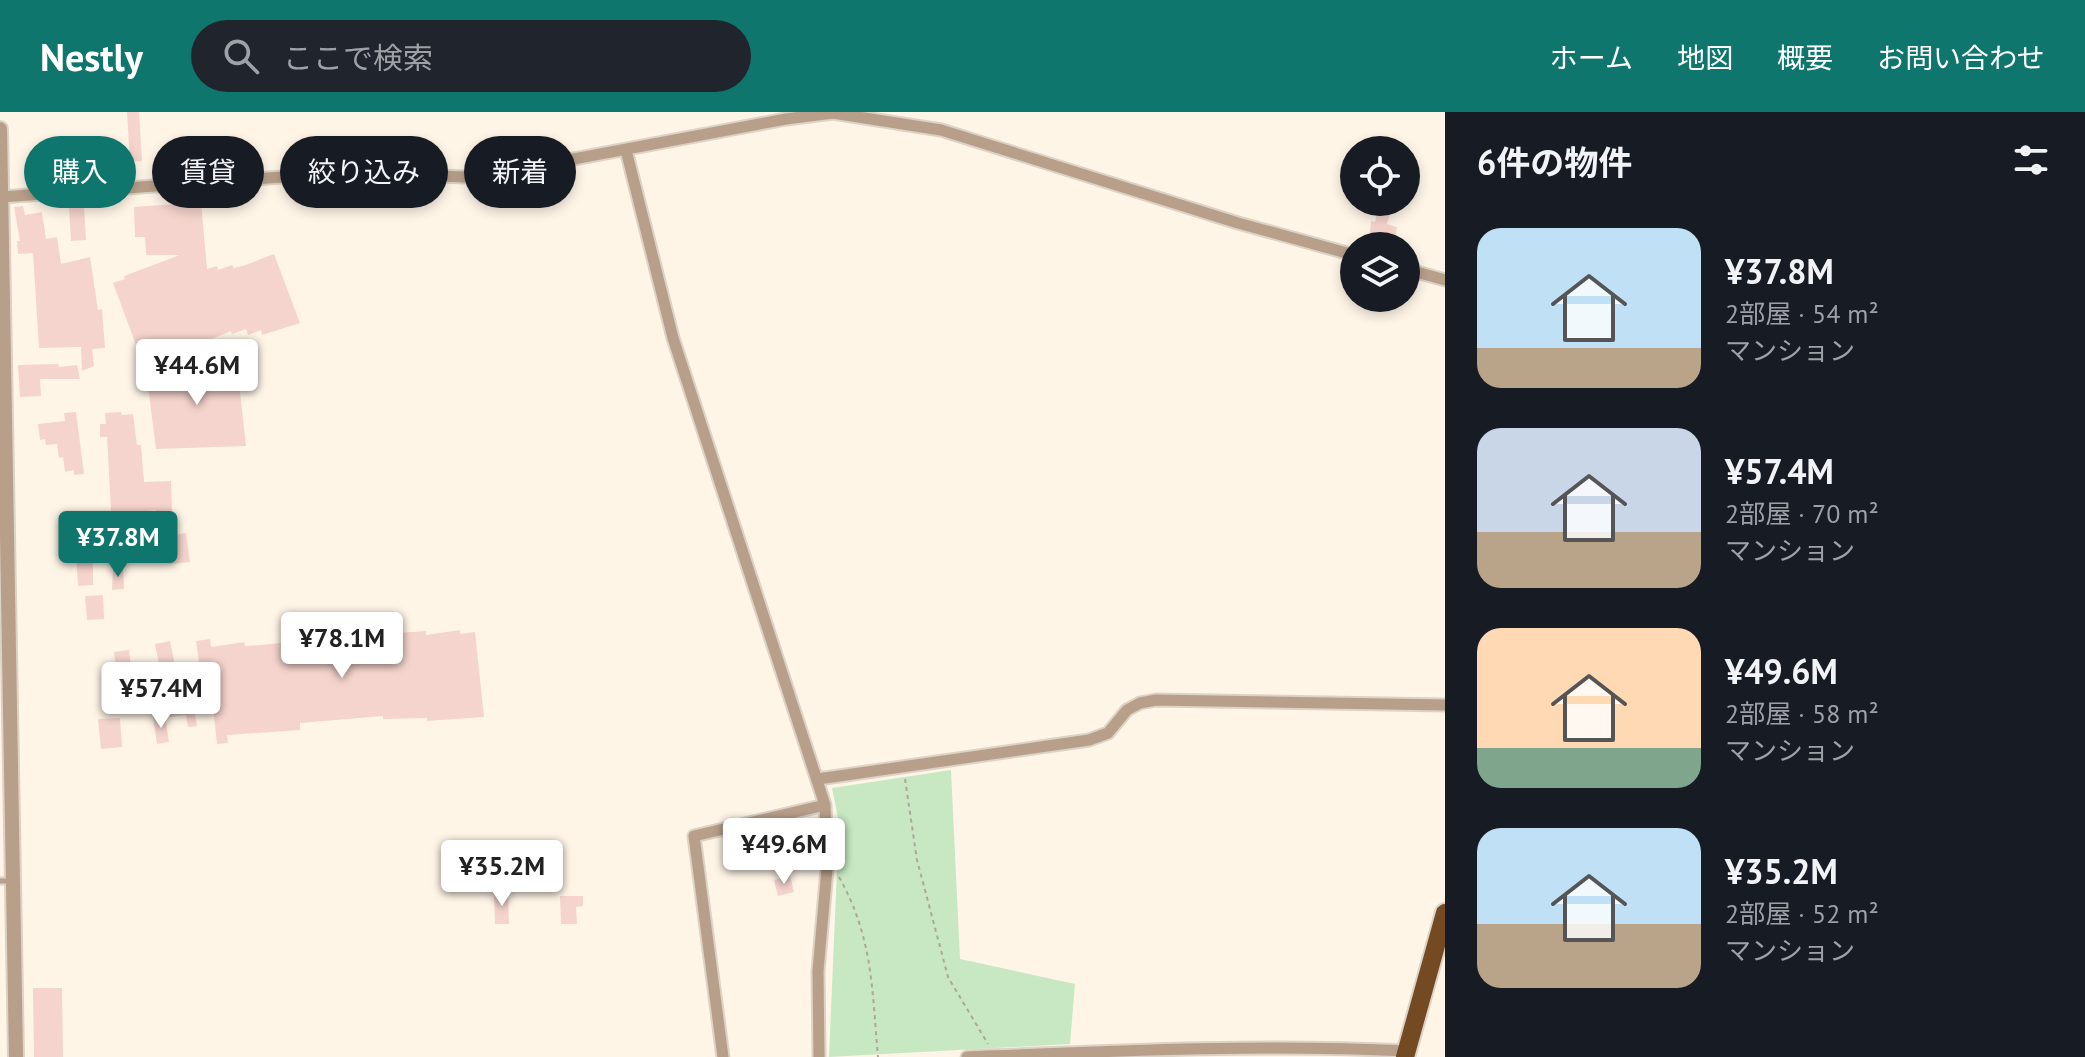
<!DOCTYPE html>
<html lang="ja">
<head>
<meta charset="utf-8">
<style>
  :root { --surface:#171b24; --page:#20242c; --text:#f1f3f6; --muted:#9ea1a6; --accent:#0f766e }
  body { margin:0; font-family:"PT Sans","Noto Sans JP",sans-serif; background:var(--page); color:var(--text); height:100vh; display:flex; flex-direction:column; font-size:30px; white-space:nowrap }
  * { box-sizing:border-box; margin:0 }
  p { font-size:26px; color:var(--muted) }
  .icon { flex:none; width:44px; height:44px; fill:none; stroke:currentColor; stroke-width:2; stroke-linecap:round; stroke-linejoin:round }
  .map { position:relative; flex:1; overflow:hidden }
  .sheet { display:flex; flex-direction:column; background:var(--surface); width:640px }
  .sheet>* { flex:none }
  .banner { position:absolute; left:24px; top:24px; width:760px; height:72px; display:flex; gap:16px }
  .fabs { position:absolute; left:1340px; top:24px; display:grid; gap:16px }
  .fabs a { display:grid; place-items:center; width:80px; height:80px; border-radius:50%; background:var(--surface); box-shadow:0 4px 12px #0003; font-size:40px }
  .price { position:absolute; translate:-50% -68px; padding:0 18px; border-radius:8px; background:#fff; color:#222; font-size:26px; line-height:52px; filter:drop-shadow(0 2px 4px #0008) }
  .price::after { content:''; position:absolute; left:50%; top:48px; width:24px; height:18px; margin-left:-12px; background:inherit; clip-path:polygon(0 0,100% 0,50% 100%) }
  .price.active { background:var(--accent); color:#fff }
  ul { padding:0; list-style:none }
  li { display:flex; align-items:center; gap:24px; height:200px; padding:0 32px }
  li span { display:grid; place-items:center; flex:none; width:224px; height:160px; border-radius:24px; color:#555 }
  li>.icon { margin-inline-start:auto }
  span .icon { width:96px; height:96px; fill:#fffc; stroke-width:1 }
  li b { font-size:34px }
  h2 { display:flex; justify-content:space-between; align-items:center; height:96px; padding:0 32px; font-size:34px }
  .chip { padding:0 28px; border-radius:36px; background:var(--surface); box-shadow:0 4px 12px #0003; font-size:28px; line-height:72px }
  .chip.active { background:var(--accent); color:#fff }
  header { display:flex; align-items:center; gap:48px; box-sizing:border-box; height:112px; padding:0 40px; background:var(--accent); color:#fff }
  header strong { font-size:38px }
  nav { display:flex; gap:44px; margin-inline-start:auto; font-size:28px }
  .search { width:560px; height:72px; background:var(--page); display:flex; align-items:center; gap:20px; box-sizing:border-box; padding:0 28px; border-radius:44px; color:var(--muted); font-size:30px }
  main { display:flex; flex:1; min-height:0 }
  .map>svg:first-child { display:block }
</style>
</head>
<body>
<header>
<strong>Nestly</strong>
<div class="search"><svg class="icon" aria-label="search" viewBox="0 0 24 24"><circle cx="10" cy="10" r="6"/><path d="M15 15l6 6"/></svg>ここで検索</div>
<nav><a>ホーム</a><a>地図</a><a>概要</a><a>お問い合わせ</a></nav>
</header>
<main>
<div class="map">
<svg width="1445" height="945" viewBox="0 0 1445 945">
  <rect width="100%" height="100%" fill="#fff5e7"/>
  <path fill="#c7e8c2" d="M951 658 960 847 1075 872 1070 932 829 945 839 711 832 676Z"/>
  <path fill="#f5d4cd" d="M127 0H139L142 49 130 50Z
    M201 90 207 157 217 154 218 158 232 153 234 156 246 153 274 142 300 211 262 223 261 218 248 223 246 217 232 222 231 219 177 241 174 233 153 240 150 234 138 238 113 171 125 167 124 164 180 143H146L145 125H135L134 95Z
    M1379 90H1393L1387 112 1397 115 1396 122 1385 121 1383 134 1369 131 1371 109 1375 110Z
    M23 94 25 103 42 100 46 127 57 125 61 152 90 145 98 198 102 197 105 236 92 237 94 254 82 259 81 235 39 236 33 141 18 142 17 129H20L14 95Z
    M84 94 86 128 71 129 69 95Z
    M58 252 59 255 77 253 80 267H40L41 284 20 285 18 253Z
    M209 253H237L246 334 156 337 146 259Z
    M76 300 84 362 74 363V358L65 360 63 345 59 346 57 332 46 333 45 327 40 328 38 312 65 309 64 301Z
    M121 300 122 303 133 302 137 333H141L144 370 171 369 172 399 156 400V398L123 401 125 426 93 428V417L112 416 107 325H100V312H106L105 301Z
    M175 419V423L186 421 190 450 169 452 166 420Z
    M93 425V473L78 474 75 426Z
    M123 455 124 477 112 478 113 456Z
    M103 483 104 507 87 508 85 484Z
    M369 518V523L426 519V523L460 518V522L475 520 484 605 427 609V606L383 607V604L300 611V618L227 623 228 631 217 632 210 568 204 569 202 550 199 551 196 529 210 527 211 535 244 530 245 534 260 533 303 529 302 521 341 523Z
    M170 529 180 578 187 577 188 586 192 585 197 614 188 615 186 603 170 605 155 532Z
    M129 538 133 572 118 573 114 540Z
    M165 604 169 630 157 632 153 605Z
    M120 606 122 635 101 637 98 607Z
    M790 764 794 780 778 784 774 768Z
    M494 781H508L509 812H495Z
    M560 784H583V794L576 795 577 812H561Z
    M33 876H62L63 945H34Z"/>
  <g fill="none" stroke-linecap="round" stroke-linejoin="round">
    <g stroke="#dcd2c5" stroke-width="9">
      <path id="service" d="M0 769H13"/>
    </g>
    <g stroke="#dcd2c5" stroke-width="15">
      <path id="minor" d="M626 38 673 226 825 693 827 757 818 859 819 945
        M1 85 352 60 463 65 494 62 786 7 833 1 941 18 1238 111 1354 143
        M1406 157 1445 168
        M818 667 1089 628 1108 621 1127 598 1140 591 1156 588 1445 593
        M723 945 694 724 825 693
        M967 945C1113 939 1260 932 1407 939"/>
    </g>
    <g stroke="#dcd2c5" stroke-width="18">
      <path id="tertiary" d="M0 17 16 945"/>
    </g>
    <g stroke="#dcd2c5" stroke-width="22">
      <path id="trunk" d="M1405 945 1445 801"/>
    </g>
    <path stroke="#afa69a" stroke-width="2" stroke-dasharray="4 4" stroke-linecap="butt" d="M905 667 917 748 948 865 988 932
      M839 765C873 825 872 878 878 945"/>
    <use href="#service" stroke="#b89f89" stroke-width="5"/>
    <use href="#minor" stroke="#b89f89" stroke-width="11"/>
    <use href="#tertiary" stroke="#b89f89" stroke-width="14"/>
    <use href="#trunk" stroke="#744a22" stroke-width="18"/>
  </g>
</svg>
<div class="fabs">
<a><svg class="icon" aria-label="locate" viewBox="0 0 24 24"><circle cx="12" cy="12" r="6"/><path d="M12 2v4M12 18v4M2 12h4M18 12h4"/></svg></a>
<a><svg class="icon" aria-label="layers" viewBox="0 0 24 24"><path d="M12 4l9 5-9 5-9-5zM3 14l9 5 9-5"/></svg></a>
</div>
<b class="price" style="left:197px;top:295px">¥44.6M</b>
<b class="price active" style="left:118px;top:467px">¥37.8M</b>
<b class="price" style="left:342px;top:568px">¥78.1M</b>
<b class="price" style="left:161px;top:618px">¥57.4M</b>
<b class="price" style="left:784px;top:774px">¥49.6M</b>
<b class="price" style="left:502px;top:796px">¥35.2M</b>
<div class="banner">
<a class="chip active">購入</a>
<a class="chip">賃貸</a>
<a class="chip">絞り込み</a>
<a class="chip">新着</a>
</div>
</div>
<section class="sheet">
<h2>6件の物件<svg class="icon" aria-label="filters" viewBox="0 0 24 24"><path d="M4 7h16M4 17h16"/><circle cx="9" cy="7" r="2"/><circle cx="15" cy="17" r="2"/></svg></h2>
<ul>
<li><span style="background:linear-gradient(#bfe0f5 75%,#b9a48a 0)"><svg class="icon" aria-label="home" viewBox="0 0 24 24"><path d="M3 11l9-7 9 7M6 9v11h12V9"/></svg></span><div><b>¥37.8M</b><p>2部屋 · 54 m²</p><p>マンション</p></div></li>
<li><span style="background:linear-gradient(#c9d6e8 65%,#b9a48a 0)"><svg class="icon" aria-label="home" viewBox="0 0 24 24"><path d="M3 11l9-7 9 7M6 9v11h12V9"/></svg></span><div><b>¥57.4M</b><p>2部屋 · 70 m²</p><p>マンション</p></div></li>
<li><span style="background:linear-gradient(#ffd9b3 75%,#7fa58c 0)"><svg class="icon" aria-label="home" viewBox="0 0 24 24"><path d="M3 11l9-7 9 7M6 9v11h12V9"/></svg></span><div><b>¥49.6M</b><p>2部屋 · 58 m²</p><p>マンション</p></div></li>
<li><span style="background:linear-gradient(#bfe0f5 60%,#b9a48a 0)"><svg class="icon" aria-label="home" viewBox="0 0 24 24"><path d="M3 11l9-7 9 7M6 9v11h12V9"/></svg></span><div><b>¥35.2M</b><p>2部屋 · 52 m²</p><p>マンション</p></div></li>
</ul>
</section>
</main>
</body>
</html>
